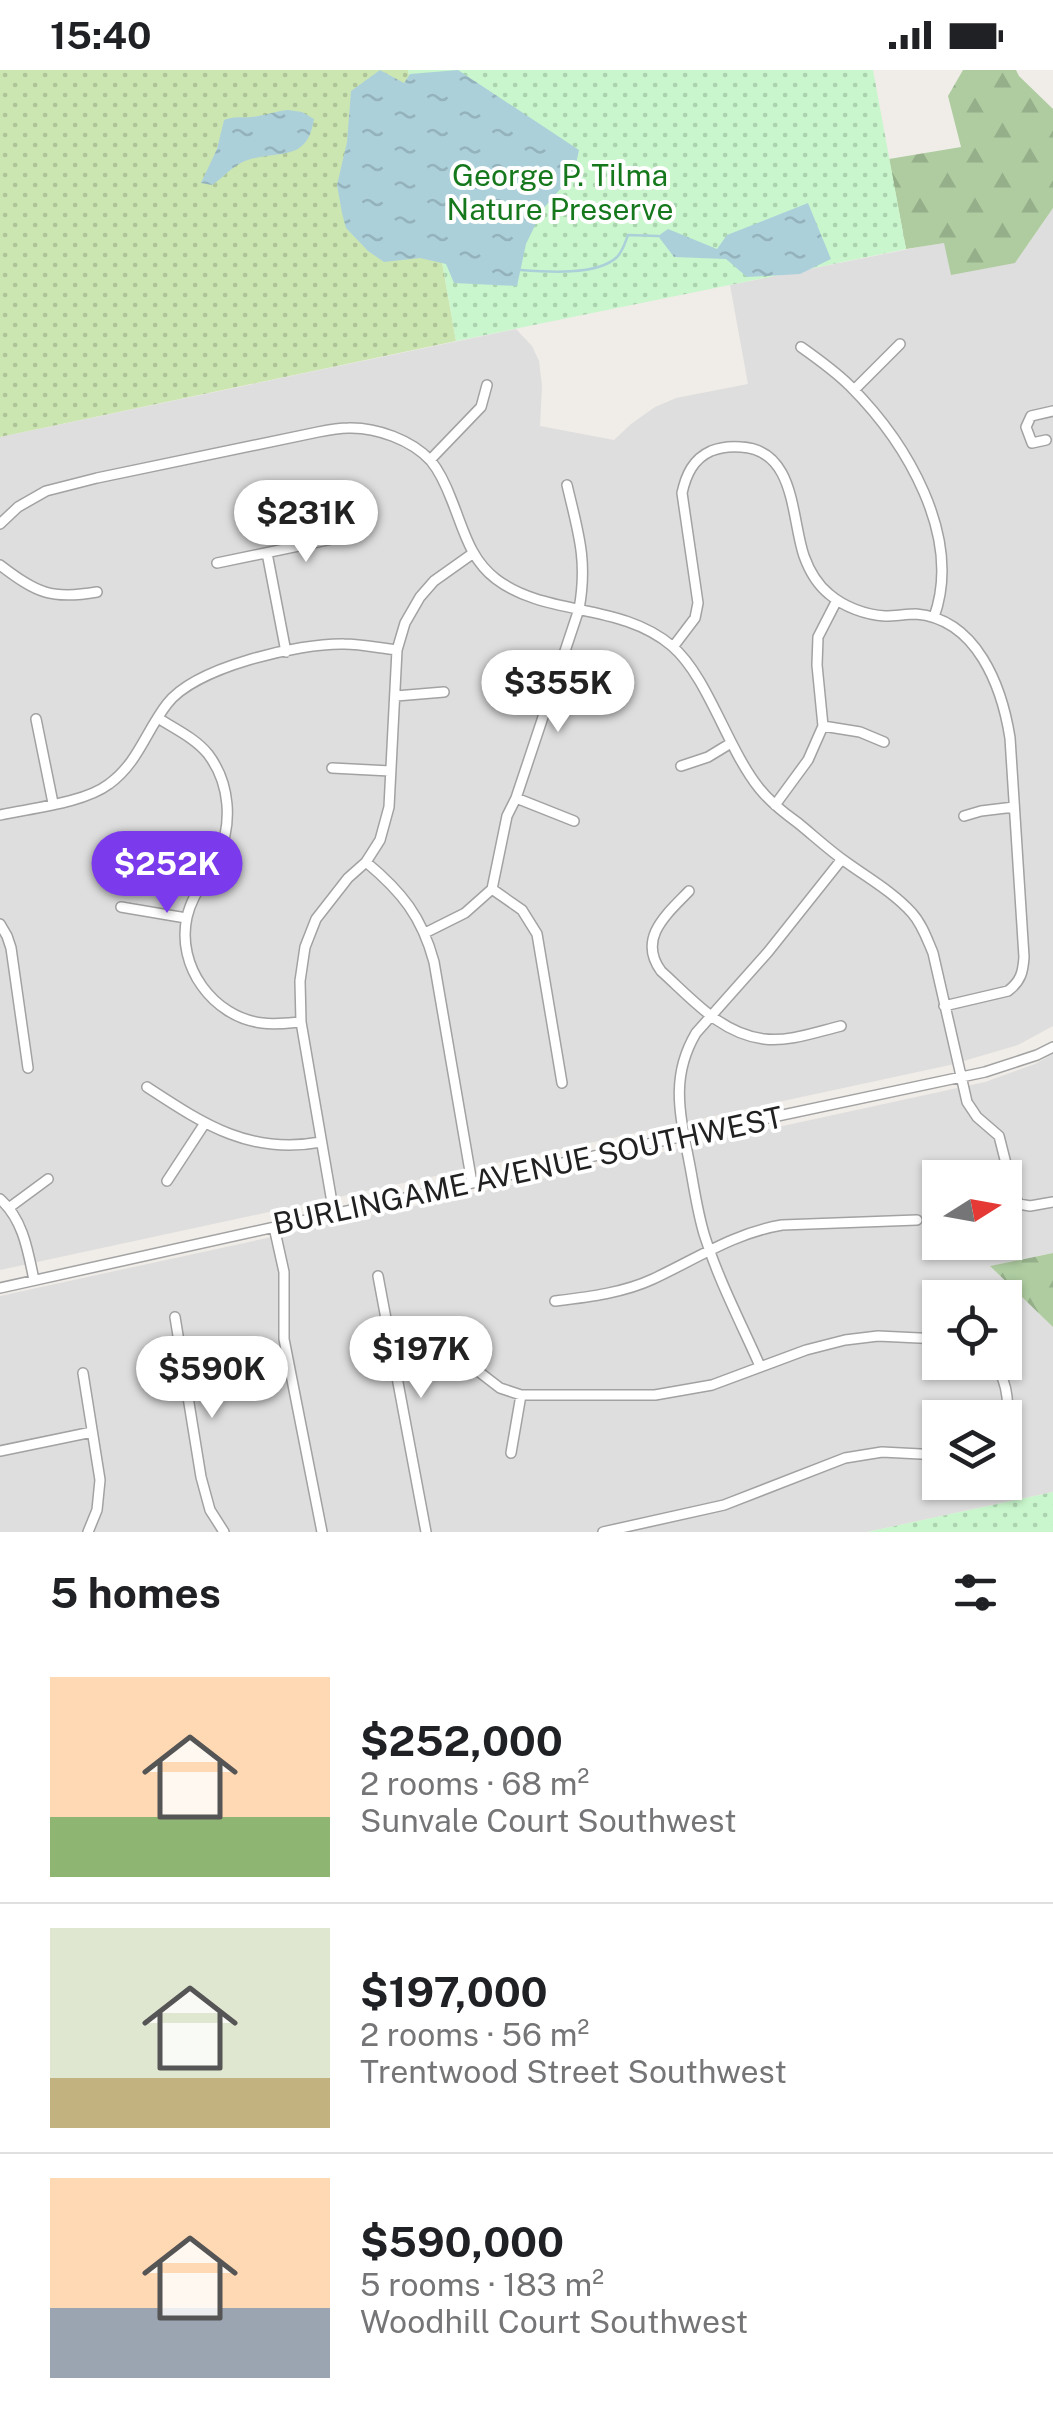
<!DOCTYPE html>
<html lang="en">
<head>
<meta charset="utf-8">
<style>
  :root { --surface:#fff; --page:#f6f6f6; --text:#202124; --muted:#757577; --line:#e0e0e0; --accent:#7c3aed }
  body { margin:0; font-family:"Public Sans",sans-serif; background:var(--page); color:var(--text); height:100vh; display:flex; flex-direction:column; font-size:38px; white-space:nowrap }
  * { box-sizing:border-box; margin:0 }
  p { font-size:32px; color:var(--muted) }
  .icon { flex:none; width:55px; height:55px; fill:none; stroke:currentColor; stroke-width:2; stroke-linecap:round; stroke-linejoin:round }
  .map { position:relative; height:1462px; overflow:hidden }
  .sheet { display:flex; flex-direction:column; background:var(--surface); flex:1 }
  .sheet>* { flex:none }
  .needle { width:65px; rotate:79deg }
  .fabs { position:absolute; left:922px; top:1090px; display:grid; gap:20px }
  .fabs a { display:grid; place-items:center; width:100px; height:100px; border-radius:0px; background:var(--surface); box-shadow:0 2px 8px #0004; font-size:50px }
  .price { position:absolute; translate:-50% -85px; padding:0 22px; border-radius:35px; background:#fff; color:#222; font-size:32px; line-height:65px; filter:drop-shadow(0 2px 5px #0008) }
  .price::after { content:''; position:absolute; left:50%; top:60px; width:30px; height:22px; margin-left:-15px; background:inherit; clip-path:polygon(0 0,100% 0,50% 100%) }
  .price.active { background:var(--accent); color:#fff }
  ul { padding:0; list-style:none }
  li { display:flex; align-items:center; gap:30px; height:250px; padding:0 50px }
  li+li { border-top:2px solid var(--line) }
  li span { display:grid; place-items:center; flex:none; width:280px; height:200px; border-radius:0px; color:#555 }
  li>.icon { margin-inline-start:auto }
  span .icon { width:120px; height:120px; fill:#fffc; stroke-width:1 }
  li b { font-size:42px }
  h2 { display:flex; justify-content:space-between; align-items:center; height:120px; padding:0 50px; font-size:42px }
  .status { display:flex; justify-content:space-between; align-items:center; height:70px; padding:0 50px; background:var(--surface); direction:ltr }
  .status svg { height:28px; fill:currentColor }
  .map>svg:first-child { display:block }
</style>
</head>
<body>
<div class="status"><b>15:40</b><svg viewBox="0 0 49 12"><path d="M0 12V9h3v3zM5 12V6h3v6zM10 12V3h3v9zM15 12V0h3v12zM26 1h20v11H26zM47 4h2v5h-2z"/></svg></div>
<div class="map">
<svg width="1053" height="1462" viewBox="0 0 1053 1462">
  <defs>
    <pattern id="grass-dots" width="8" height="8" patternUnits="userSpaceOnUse" patternTransform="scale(2.5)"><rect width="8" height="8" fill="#cce6b2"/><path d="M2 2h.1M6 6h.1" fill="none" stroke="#afc599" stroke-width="1.8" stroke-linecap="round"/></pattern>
    <pattern id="forest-firs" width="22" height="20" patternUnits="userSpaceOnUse" patternTransform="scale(2.5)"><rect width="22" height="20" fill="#aecca0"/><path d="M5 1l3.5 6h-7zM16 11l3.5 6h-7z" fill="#95af8a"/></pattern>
    <pattern id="park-dots" width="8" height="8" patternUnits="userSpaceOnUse" patternTransform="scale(2.5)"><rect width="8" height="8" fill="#c9f6cc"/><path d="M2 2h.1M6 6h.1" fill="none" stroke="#acd3af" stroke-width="1.8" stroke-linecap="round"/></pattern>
    <pattern id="water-ripples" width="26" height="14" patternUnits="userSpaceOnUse" patternTransform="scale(2.5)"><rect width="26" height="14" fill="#acd0da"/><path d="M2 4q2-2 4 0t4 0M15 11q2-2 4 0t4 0" fill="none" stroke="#94b2bb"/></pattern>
  </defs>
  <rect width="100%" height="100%" fill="#f0ede8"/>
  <path fill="#dfdede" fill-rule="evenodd" d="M1053 138V956L1018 975 950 995 0 1200V367L516 259 532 276 539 291 542 316 540 356 614 370 631 354 655 337 676 328 748 314 730 215 944 172 1015 193Z
    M1053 984V1183L991 1196 1053 1257V1422L867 1462H0V1226L985 1012 1035 994ZM940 1108H1005V1172H940ZM940 1228H1005V1292H940ZM940 1348H1005V1412H940Z"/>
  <path fill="url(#grass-dots)" d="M0 0H408L456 271 0 367Z"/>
  <path fill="url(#forest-firs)" d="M963 0H1016L1019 6 1053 39V138L1015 193 951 205 944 173 906 179 889 89 961 77 948 26Z
    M1053 1183V1257L990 1196Z"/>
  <path fill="url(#park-dots)" d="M408 0H873L906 179 456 271Z
    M1053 1422V1462H867Z"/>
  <path fill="url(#water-ripples)" d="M380 0 404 13 410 4 458 0 579 80 574 103 543 139 526 174 517 216 454 213 446 194 420 188 384 192 368 181 346 158 342 143 337 115 347 72 351 21Z
    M288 40 302 42 314 49C307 94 278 79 245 91 232 96 223 108 212 115L201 113 217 79 224 50C235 46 240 48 251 47 264 46 275 41 288 40Z
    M808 133 831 189 800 204 747 207 726 189 674 187 658 166 668 159 717 179 727 165Z"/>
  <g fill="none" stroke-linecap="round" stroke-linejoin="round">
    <path stroke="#acd0da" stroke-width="2.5" d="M520 200C546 202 597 206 617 187 623 181 625 173 628 165L658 166"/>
    <g stroke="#a2a2a2" stroke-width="12">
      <path id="minor" d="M801 277C818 289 835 301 850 316 906 372 963 466 934 547
        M854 320 900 274
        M1046 370 1032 373 1026 357 1031 346 1053 341
        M430 390 481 337 487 315
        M0 454 18 437 46 421 97 408 318 362C328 360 338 358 348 358 376 357 412 370 431 391 441 403 447 418 452 431 464 461 470 489 496 509 546 547 620 532 672 576 708 607 727 678 759 718 770 732 784 743 798 753 814 766 829 780 846 792 868 808 893 822 912 843 922 854 927 869 933 883L967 1032 977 1047 999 1066 1014 1125 1019 1134 1030 1136 1053 1132
        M267 483 286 582
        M217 493 337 468
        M0 495C37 523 51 530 97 522
        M673 577 695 548 698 533 682 423C686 405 693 389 711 381 721 377 730 376 741 377 796 380 791 448 804 486 809 500 818 515 829 524 844 537 866 545 885 546 896 546 906 544 916 544 977 549 1002 617 1010 668L1024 887C1023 902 1021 911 1008 921L944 936
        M396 626 444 622
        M158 648C175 659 195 668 208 684 230 713 233 753 218 786 208 807 192 824 187 847 176 896 213 947 262 953 275 955 289 953 301 952
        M36 649 53 733
        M823 656 860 662 884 672
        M681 696 708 687 731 673
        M332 698 390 701
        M516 728 574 751
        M775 735 808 690 823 656 817 595 818 567 837 530
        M0 745C32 738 84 733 109 714 138 693 146 661 167 634 195 597 299 573 344 574 361 574 379 578 397 580
        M964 746 981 741 1014 737
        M366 792C402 822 422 847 434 892L472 1113
        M492 819 522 840 537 864 562 1013
        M689 821C667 844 637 868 661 901 691 928 721 964 764 969 789 972 816 962 841 956
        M121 837 186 848
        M0 854 7 866 11 878 28 998
        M425 863 465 843 492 819 507 746 516 728 579 539C588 490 578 462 567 415
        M147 1017C205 1055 250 1085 321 1072
        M167 1111 205 1053
        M0 1129C23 1149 28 1181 34 1210
        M10 1137 48 1109
        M334 1144 301 952 300 911 305 877 316 849 348 808 366 792 380 770 389 737 397 580 405 553 420 527 434 511 472 484
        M274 1157 284 1202V1269L322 1462
        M378 1206 426 1462
        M0 1218 684 1066 985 1002 1037 985 1053 977
        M555 1231C588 1227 623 1223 653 1209 696 1189 734 1163 782 1155L917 1150
        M175 1247 201 1407 210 1440 224 1462
        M394 1292 420 1287 448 1289 474 1298 500 1318 521 1325H655L712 1315 806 1280 845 1270 878 1266 940 1269
        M994 1292C1010 1316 1009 1337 1005 1364
        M760 1296C741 1253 719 1211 705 1167 697 1142 694 1116 689 1091 680 1044 670 1007 696 963L768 882 842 789
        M83 1303 100 1410 97 1440 88 1462
        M0 1381 92 1362
        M511 1383 521 1325
        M603 1462 724 1435 845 1388 882 1382 940 1385"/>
    </g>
    <use href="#minor" stroke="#fff" stroke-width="9"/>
  </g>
  <g text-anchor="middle" stroke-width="8" stroke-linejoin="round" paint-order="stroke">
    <g font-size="30" fill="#15781c" stroke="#fff">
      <text x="560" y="116">George P. Tilma<tspan x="560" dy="34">Nature Preserve</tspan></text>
    </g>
    <g font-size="30" fill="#212121" stroke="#fff">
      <text transform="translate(528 1101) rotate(-12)" y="10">BURLINGAME AVENUE SOUTHWEST</text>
    </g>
  </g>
</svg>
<div class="fabs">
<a><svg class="needle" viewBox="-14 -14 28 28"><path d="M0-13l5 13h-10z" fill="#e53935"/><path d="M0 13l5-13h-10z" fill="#757577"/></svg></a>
<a><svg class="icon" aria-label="locate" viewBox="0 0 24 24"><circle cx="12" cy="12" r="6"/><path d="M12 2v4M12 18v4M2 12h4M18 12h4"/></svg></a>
<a><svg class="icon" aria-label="layers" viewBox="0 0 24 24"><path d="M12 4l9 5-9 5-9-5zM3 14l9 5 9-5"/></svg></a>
</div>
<b class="price" style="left:306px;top:495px">$231K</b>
<b class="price" style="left:558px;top:665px">$355K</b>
<b class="price active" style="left:167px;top:846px">$252K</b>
<b class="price" style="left:421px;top:1331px">$197K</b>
<b class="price" style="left:212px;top:1351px">$590K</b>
</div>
<section class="sheet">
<h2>5 homes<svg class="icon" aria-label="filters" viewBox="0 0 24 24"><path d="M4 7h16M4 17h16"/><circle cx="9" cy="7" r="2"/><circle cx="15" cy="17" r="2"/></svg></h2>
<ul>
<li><span style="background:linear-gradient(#ffd9b3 70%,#8fb573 0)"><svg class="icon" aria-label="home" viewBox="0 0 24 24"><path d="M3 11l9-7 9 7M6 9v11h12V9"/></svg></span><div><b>$252,000</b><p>2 rooms · 68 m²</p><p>Sunvale Court Southwest</p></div></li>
<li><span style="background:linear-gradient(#dfe7d0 75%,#c2b280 0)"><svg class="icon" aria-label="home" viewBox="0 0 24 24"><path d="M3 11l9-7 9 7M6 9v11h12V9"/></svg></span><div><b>$197,000</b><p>2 rooms · 56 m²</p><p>Trentwood Street Southwest</p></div></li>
<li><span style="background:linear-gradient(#ffd9b3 65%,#9aa5b1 0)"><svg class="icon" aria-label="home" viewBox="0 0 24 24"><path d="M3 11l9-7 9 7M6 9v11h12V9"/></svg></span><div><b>$590,000</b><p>5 rooms · 183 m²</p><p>Woodhill Court Southwest</p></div></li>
</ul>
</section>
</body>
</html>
